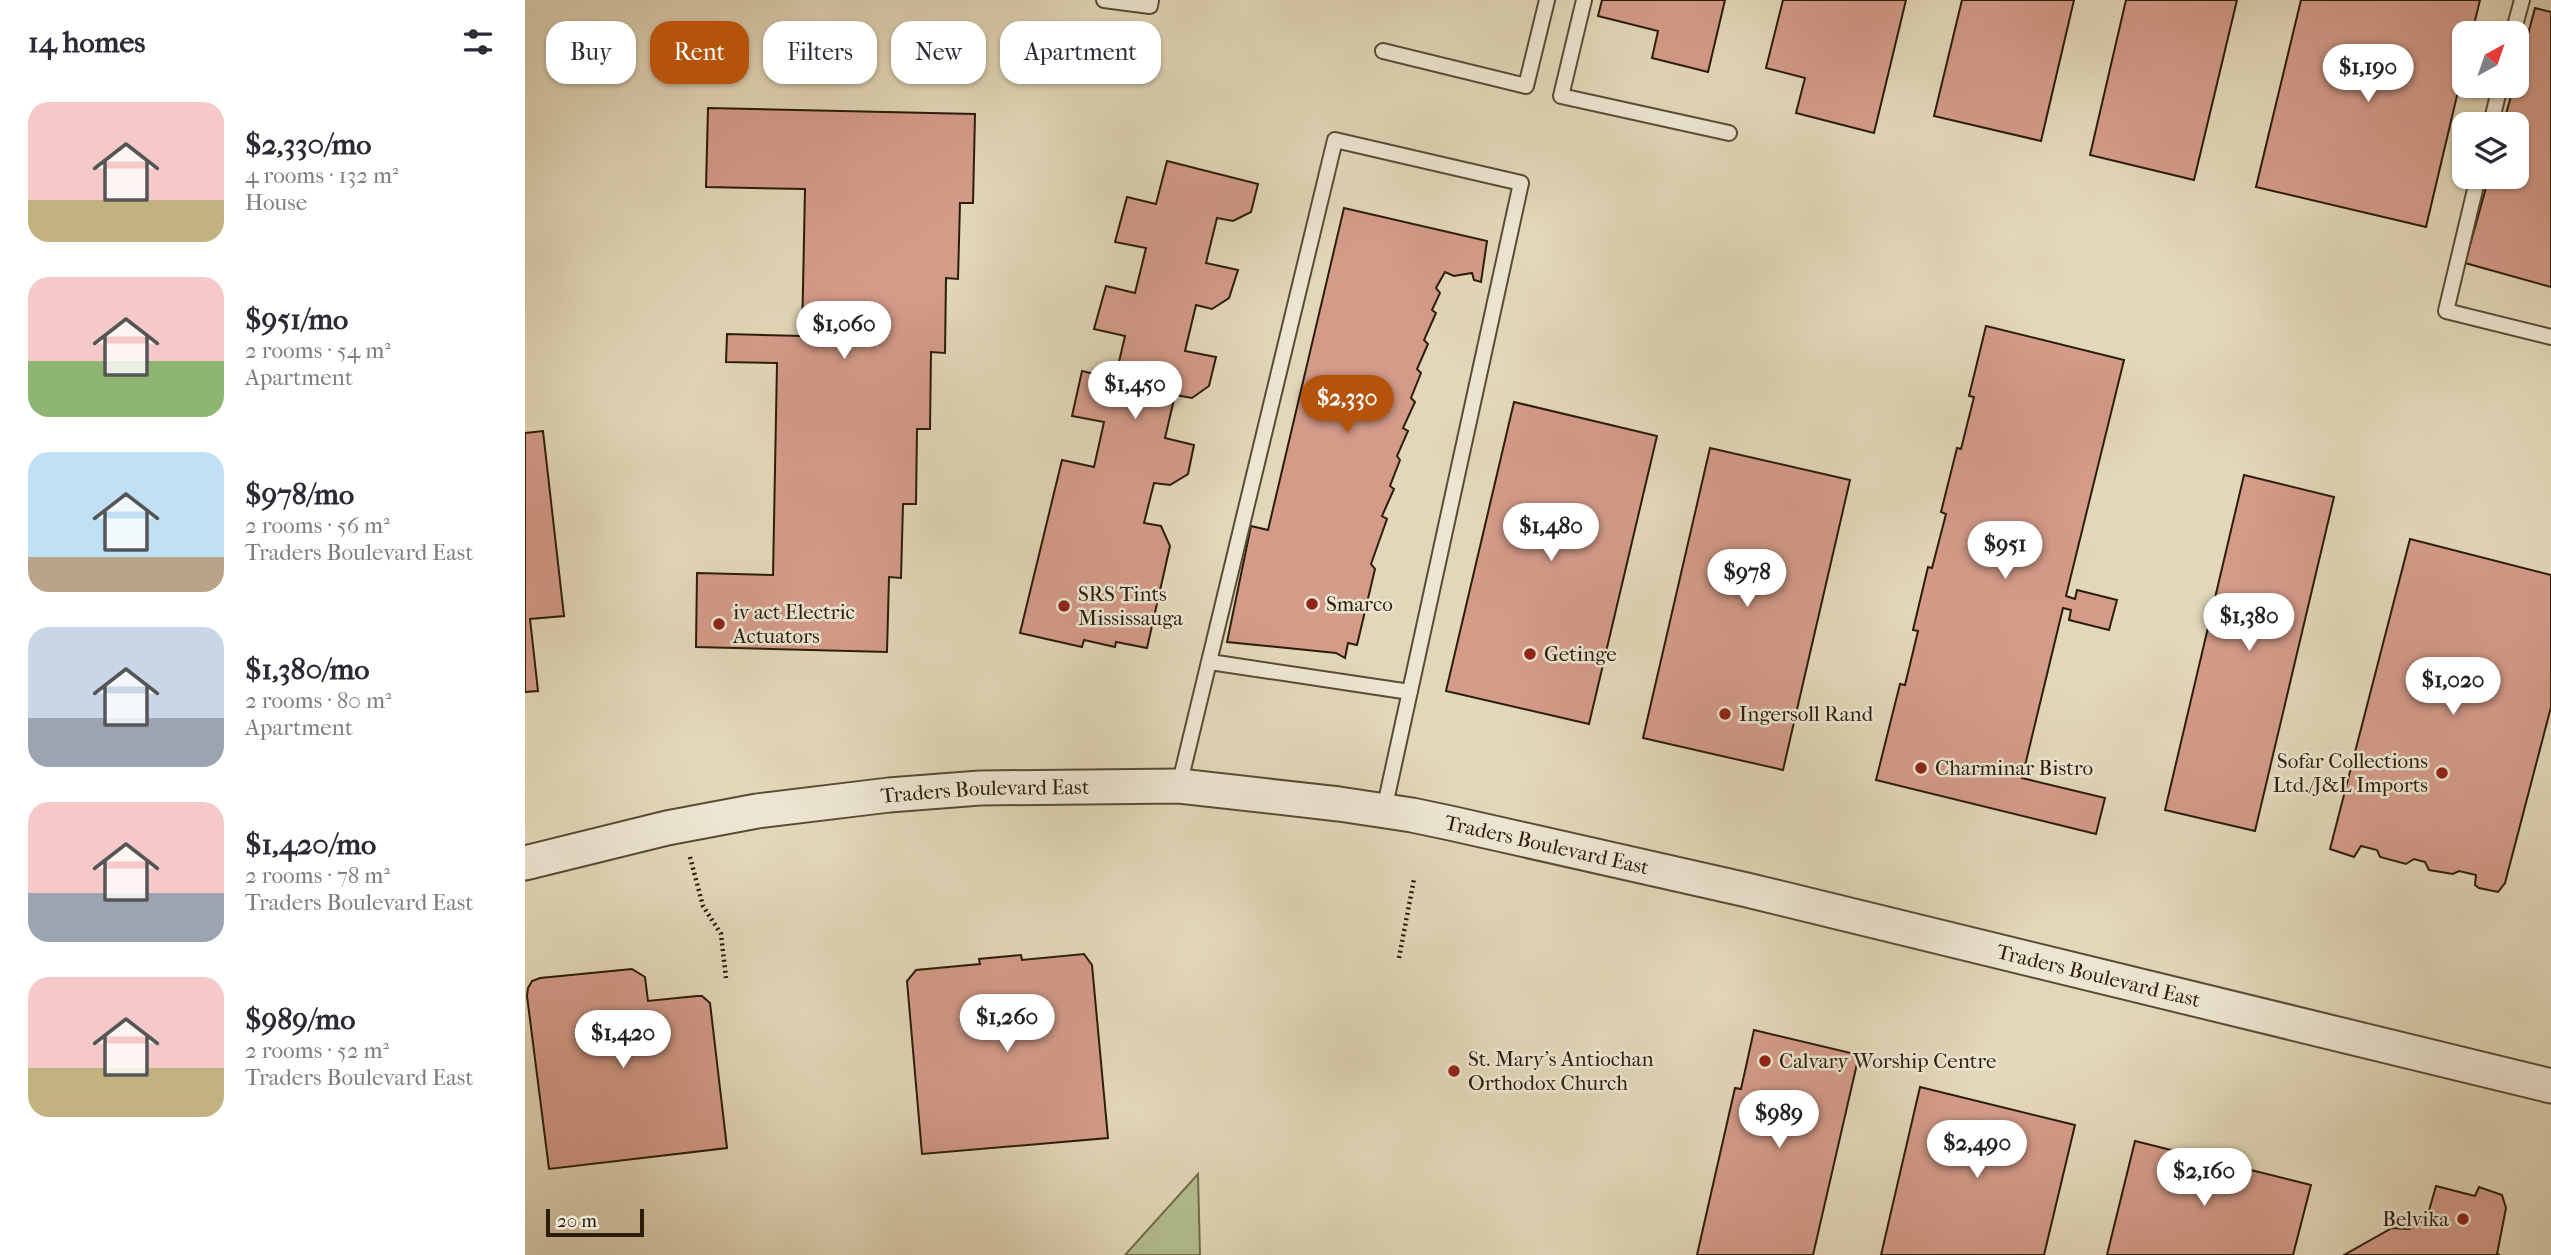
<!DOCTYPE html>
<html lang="en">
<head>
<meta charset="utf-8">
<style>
  :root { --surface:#fff; --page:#f2f2f3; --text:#2b2b33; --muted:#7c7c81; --accent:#b45309 }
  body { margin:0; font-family:"IM FELL French Canon",serif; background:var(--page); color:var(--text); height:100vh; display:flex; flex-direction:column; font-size:26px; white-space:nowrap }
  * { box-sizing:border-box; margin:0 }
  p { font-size:23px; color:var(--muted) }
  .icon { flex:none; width:38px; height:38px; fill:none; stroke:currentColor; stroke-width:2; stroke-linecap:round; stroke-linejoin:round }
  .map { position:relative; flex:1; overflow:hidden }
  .drawer { display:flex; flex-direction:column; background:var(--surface); width:525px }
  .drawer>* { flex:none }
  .hud { position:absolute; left:21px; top:21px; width:665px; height:63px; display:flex; gap:14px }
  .needle { width:46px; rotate:40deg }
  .controls { position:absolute; left:1927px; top:21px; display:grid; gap:14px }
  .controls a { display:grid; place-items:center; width:77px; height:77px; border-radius:14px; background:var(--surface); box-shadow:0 2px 5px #0004; font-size:35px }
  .scale { position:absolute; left:21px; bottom:18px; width:98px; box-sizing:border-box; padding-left:7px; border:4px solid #2b1d09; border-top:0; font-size:19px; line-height:24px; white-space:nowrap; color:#2b1d09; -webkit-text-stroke:5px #ece5d1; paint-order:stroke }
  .price { position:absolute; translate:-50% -60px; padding:0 16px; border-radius:24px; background:#fff; color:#222; font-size:23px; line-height:46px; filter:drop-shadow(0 2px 4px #0008) }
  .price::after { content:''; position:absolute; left:50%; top:42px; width:21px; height:16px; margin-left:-10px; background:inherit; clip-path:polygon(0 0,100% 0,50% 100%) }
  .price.active { background:var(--accent); color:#fff }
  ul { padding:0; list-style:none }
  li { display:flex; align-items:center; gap:21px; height:175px; padding:0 28px }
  li span { display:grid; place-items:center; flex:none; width:196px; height:140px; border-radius:21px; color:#555 }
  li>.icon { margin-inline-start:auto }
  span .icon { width:84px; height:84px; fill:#fffc; stroke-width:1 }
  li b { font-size:30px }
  h2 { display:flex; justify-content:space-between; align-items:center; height:84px; padding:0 28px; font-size:30px }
  .chip { padding:0 24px; border-radius:21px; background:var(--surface); box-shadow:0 2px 5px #0004; font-size:24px; line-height:63px }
  .chip.active { background:var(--accent); color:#fff }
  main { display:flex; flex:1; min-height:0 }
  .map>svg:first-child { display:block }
</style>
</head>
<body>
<main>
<section class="drawer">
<h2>14 homes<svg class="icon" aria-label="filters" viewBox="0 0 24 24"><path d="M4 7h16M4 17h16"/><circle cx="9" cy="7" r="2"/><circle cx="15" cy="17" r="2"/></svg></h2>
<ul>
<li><span style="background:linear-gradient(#f6c9c9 70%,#c2b280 0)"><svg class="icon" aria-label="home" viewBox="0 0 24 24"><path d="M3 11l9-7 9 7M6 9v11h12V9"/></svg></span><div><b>$2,330/mo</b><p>4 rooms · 132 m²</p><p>House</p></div></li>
<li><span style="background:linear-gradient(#f6c9c9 60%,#8fb573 0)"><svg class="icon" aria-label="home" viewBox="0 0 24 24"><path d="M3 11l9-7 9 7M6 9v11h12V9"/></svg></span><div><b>$951/mo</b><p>2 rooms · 54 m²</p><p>Apartment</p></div></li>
<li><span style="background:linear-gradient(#bfe0f5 75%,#b9a48a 0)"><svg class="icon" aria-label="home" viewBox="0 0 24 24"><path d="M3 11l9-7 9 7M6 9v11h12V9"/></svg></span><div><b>$978/mo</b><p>2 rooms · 56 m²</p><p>Traders Boulevard East</p></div></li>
<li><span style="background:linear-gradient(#c9d6e8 65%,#9aa5b1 0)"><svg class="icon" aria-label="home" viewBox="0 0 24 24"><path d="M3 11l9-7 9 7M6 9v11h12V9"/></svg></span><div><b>$1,380/mo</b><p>2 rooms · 80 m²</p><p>Apartment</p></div></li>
<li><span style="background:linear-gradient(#f6c9c9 65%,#9aa5b1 0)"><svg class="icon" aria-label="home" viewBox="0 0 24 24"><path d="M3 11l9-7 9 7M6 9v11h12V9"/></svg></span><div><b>$1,420/mo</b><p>2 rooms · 78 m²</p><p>Traders Boulevard East</p></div></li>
<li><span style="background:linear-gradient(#f6c9c9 65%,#c2b280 0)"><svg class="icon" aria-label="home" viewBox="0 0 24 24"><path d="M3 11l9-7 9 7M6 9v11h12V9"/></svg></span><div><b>$989/mo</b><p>2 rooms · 52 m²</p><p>Traders Boulevard East</p></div></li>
</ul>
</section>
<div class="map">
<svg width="2026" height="1255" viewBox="0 0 2026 1255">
  <rect width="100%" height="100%" fill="#e2d7b8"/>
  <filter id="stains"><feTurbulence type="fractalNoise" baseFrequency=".00286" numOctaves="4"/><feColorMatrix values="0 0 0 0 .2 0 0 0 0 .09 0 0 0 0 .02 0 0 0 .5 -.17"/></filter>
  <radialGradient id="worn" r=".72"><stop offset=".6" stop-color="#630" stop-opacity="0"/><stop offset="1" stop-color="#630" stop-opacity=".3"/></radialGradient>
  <path fill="#b3be8f" stroke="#6f6e4c" stroke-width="2" d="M673 1174 675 1255H600Z"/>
  <path fill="#d49b89" stroke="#2b1d09" stroke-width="2" d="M1077 0H1200L1183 72 1127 58 1133 31 1073 16Z
    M1258 0H1381L1349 133 1271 113 1280 78 1241 68Z
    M1437 0H1549L1516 141 1409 116Z
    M1601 0H1712L1669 180 1565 155Z
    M1776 0H1955L1947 33H1939V66L1901 227 1731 187Z
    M2010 8 2026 12V287L1940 263 1964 177H1992V124H1978L1989 86H1992V76Z
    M183 108 450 114 448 203H435L433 279 421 278 420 353 406 352 405 429H392L391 504H378L376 578 364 577 362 652 171 647 172 573 248 575 252 363 201 362 202 334 277 336 280 189 181 187Z
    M642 161 733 184 726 212 708 221 692 218 681 263 713 270 704 298 687 309 671 305 660 351 691 357 684 386 667 398 650 395 640 438 669 445 663 474 645 485 629 483 619 523 636 526 645 546 622 648 591 642 590 647 559 640 557 647 495 633 537 460 569 467 579 422 547 416 557 371 590 379 600 336 569 329 581 286 610 293 621 248 590 242 602 197 631 204Z
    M819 208 962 241 956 282 949 280 947 273 929 276 920 272 911 288 915 293 907 310 911 313 899 340 903 344 892 369 896 373 886 398 890 402 878 428 883 431 872 456 875 460 865 486 869 489 857 516 862 519 846 564 850 569 832 645 823 643 820 658 811 653 702 642 726 526 743 530Z
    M1461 326 1599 360 1541 596 1550 599 1552 590 1592 600 1584 630 1544 620 1546 610 1538 608 1497 778 1580 798 1571 834 1351 780 1375 684 1380 685 1393 631 1388 630 1403 567 1407 568 1421 514 1416 512 1432 448 1436 449 1449 397 1444 396Z
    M989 402 1132 436 1064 724 921 691Z
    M18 431 39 616 5 619 13 691 0 692V433Z
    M1185 448 1325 480 1258 770 1118 738Z
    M1719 475 1809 497 1730 831 1640 810Z
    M1885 539 2026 575V707L1980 883 1973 892 1954 888 1950 885 1951 875 1934 871 1928 874 1904 870 1900 862 1889 859 1881 864 1855 857 1852 850 1836 846 1829 857 1805 849Z
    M559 954 567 965 583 1138 397 1154 382 981 391 970 455 964 454 959 496 955 497 960Z
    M107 969 120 977 123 1001 172 996H177L185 1003 202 1148 24 1169 2 996 3 988 7 981 15 978Z
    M1229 1030 1334 1055 1288 1255H1172L1210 1088 1216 1089Z
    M1395 1087 1550 1125 1519 1255H1356Z
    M1610 1141 1786 1185 1768 1255H1582Z
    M1911 1186 1950 1196 1954 1187 1977 1195 1981 1208 1972 1254 1975 1255H1819L1867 1228 1884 1229 1893 1225 1903 1214Z"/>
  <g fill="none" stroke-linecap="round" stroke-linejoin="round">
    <g stroke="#594c35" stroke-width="18">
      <path id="service" d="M579 0 625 6 626 0
        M1059 0 1036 96 1204 133
        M1988 33 1997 0
        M858 51 1001 86 1022 0
        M1966 124 1975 86
        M1953 177 1921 311 2026 337
        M685 662 885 692
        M654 786 810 140 996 183 859 810"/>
    </g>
    <g stroke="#594c35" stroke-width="37">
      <g id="tertiary">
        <path id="s1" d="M0 863 142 828 232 811 364 795 455 788 654 786 814 804 887 815 925 823 1222 890 2026 1086"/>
      </g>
    </g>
    <path stroke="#2b1d09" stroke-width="4.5" stroke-dasharray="2 3.5" stroke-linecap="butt" d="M165 857 178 906 196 934 201 978
      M874 958 889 879"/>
    <use href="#service" stroke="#ece5d1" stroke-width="14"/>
    <use href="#tertiary" stroke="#ece5d1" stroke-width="33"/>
  </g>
  <g fill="#8f2418" stroke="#ece5d1" stroke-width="2.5">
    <circle cx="787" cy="604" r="7"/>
    <circle cx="539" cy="606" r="7"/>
    <circle cx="194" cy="624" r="7"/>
    <circle cx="1005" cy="654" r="7"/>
    <circle cx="1200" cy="714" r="7"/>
    <circle cx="1396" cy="768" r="7"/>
    <circle cx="1917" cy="773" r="7"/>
    <circle cx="1240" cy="1061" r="7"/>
    <circle cx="929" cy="1071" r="7"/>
    <circle cx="1938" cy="1219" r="7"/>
  </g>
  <g text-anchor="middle" stroke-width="5" stroke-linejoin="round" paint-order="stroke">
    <g font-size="21" fill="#2b1d09" stroke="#ece5d1" text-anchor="start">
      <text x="553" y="601">SRS Tints<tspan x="553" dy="24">Mississauga</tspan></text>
      <text x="801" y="611">Smarco</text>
      <text x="208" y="619">iv act Electric<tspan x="208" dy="24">Actuators</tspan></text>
      <text x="1019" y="661">Getinge</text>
      <text x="1214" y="721">Ingersoll Rand</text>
      <text x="1903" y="768" text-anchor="end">Sofar Collections<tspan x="1903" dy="24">Ltd./J&amp;L Imports</tspan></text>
      <text x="1410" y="775">Charminar Bistro</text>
      <text x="943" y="1066">St. Mary’s Antiochan<tspan x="943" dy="24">Orthodox Church</tspan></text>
      <text x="1254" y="1068">Calvary Worship Centre</text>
      <text x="1924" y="1226" text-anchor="end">Belvika</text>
    </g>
    <g font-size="21" fill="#2b1d09" stroke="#ece5d1">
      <text dy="7" stroke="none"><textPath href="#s1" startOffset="467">Traders Boulevard East</textPath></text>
      <text dy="7" stroke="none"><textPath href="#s1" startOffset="1034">Traders Boulevard East</textPath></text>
      <text dy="7" stroke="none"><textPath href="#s1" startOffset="1601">Traders Boulevard East</textPath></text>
    </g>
  </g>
  <rect width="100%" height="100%" filter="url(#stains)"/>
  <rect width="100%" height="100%" fill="url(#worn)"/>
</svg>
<div class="controls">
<a><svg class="needle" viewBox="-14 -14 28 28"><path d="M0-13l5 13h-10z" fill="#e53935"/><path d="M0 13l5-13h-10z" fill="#7c7c81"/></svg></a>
<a><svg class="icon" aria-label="layers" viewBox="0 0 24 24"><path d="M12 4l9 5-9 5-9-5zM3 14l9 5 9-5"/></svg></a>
</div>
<div class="scale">20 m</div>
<b class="price" style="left:1843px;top:104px">$1,190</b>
<b class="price" style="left:319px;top:361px">$1,060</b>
<b class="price" style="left:610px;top:421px">$1,450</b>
<b class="price active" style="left:822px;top:435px">$2,330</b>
<b class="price" style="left:1026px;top:563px">$1,480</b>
<b class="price" style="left:1480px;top:581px">$951</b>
<b class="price" style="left:1222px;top:609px">$978</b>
<b class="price" style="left:1724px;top:653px">$1,380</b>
<b class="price" style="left:1928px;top:717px">$1,020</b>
<b class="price" style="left:482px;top:1054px">$1,260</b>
<b class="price" style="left:98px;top:1070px">$1,420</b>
<b class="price" style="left:1254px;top:1150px">$989</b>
<b class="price" style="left:1452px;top:1180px">$2,490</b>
<b class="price" style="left:1679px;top:1208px">$2,160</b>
<div class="hud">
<a class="chip">Buy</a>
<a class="chip active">Rent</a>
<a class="chip">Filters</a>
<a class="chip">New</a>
<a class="chip">Apartment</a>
</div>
</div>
</main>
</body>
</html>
